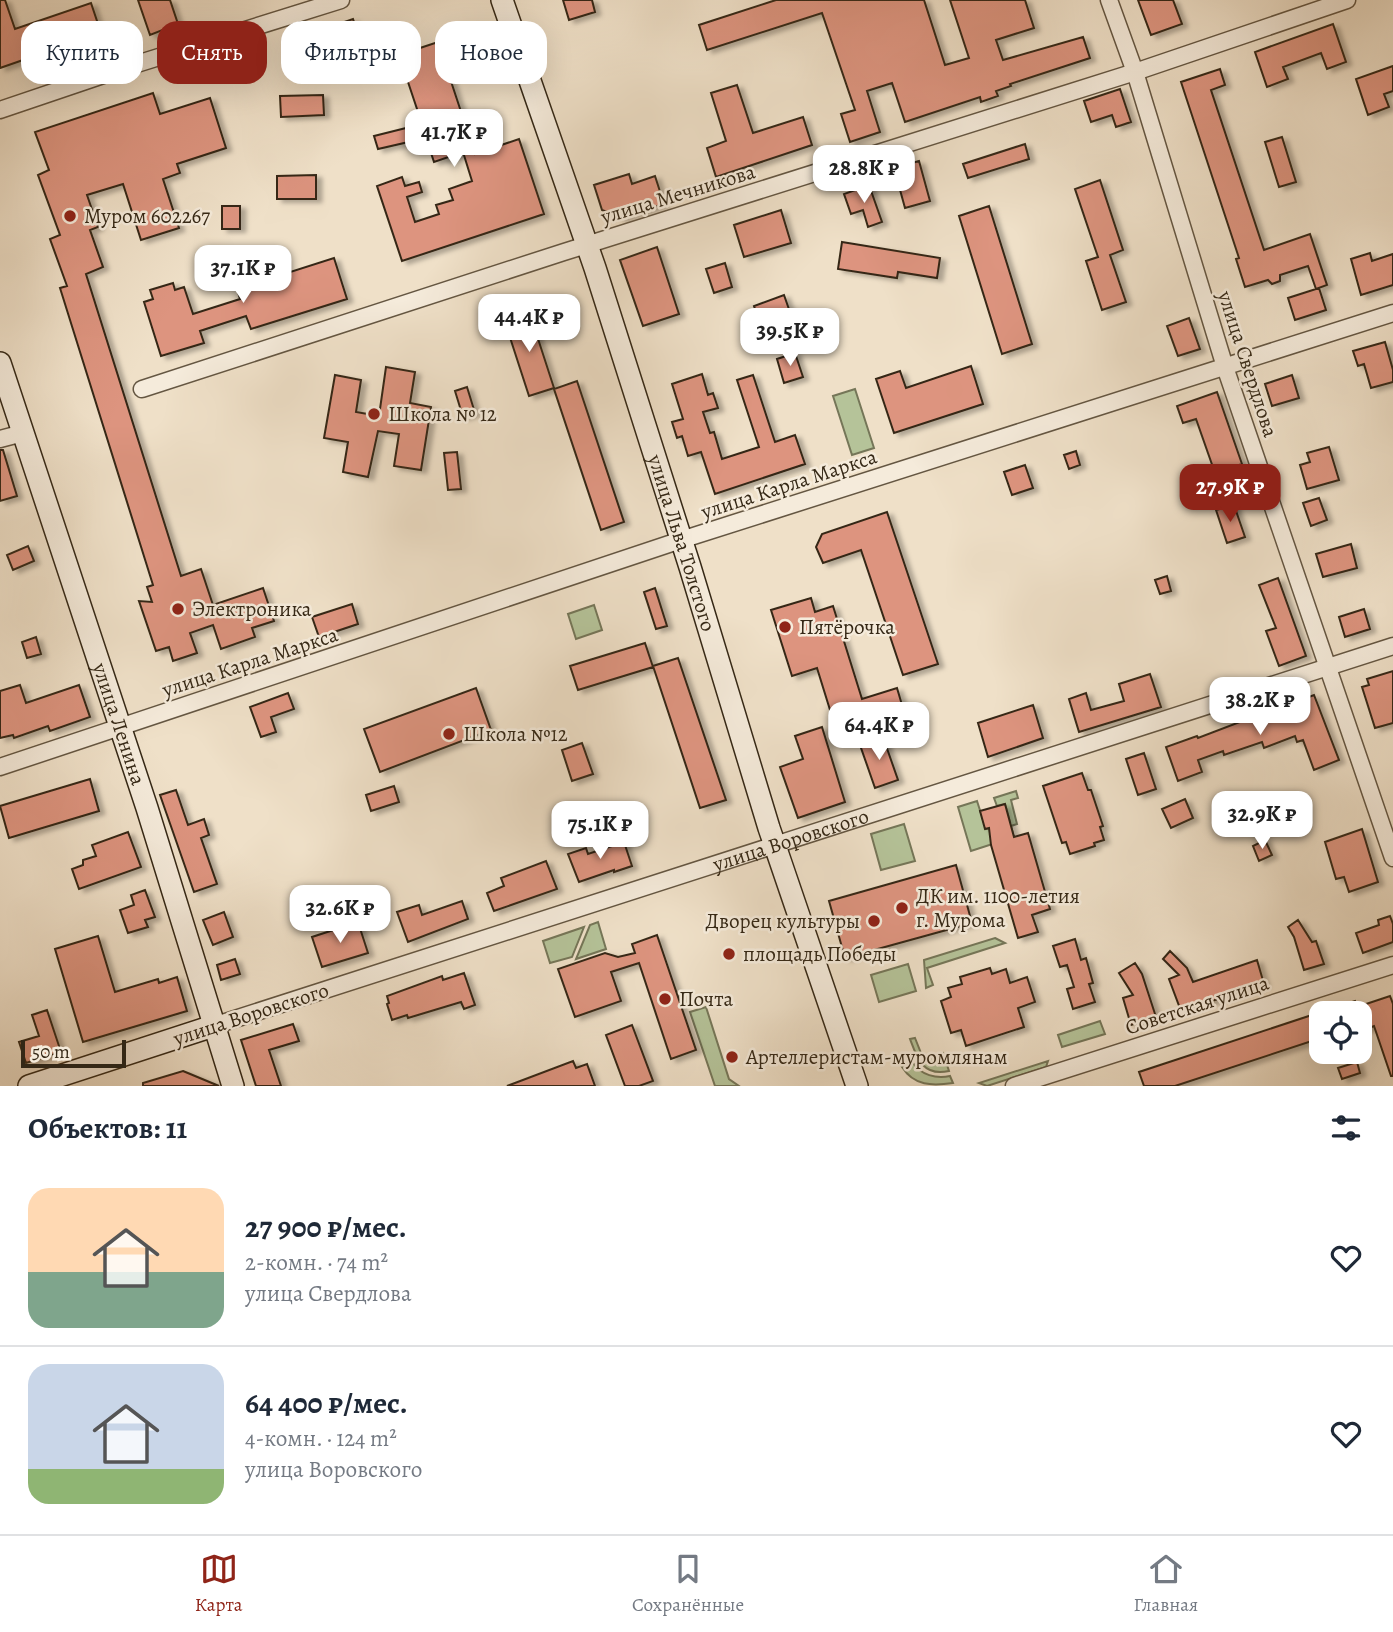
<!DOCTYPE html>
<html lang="ru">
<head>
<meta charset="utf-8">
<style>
  :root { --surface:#fff; --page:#f6f6f7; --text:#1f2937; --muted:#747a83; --line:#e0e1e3; --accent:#8f2418 }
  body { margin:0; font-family:Alegreya,serif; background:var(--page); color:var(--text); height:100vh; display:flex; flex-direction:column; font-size:26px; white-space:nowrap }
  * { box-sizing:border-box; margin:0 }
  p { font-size:23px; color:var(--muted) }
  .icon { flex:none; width:38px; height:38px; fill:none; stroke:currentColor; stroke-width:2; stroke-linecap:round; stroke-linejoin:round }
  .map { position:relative; height:1086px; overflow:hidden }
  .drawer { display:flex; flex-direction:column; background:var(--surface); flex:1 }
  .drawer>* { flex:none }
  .top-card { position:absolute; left:21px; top:21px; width:700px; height:63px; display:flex; gap:14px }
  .fabs { position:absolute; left:1309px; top:1001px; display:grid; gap:14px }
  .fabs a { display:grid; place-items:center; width:63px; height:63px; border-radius:14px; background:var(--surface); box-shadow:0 7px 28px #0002; font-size:35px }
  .scale { position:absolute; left:21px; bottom:18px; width:105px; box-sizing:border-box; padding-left:7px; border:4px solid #352816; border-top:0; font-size:19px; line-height:24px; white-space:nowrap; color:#352816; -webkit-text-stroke:5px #f5ebdb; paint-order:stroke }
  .price { position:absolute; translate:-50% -60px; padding:0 16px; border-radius:14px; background:#fff; color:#222; font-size:23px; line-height:46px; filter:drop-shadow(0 2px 4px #0008) }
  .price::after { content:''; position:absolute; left:50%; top:42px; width:21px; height:16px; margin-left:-10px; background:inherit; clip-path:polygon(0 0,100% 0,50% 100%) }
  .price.on { background:var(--accent); color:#fff }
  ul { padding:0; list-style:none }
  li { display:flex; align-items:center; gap:21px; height:175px; padding:0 28px }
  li+li { border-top:2px solid var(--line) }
  li span { display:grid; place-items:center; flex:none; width:196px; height:140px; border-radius:21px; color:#555 }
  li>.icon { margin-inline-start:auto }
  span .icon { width:84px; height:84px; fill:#fffc; stroke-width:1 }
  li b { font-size:30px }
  h2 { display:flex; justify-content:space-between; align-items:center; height:84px; padding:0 28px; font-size:30px }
  .pill { padding:0 24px; border-radius:21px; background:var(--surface); box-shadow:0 7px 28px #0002; font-size:24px; line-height:63px }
  .pill.on { background:var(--accent); color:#fff }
  .menu { display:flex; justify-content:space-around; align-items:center; height:98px; border-top:2px solid var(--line); background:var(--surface); font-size:19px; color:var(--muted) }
  .menu a { display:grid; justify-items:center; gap:4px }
  .menu .on { color:var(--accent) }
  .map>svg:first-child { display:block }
</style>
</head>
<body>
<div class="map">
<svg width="1393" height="1086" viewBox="0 0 1393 1086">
  <defs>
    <filter id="shadow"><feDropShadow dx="5.5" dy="3" stdDeviation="2" flood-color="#0004"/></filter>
  </defs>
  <rect width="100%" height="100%" fill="#efe0c8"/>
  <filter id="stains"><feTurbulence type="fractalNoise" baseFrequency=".00286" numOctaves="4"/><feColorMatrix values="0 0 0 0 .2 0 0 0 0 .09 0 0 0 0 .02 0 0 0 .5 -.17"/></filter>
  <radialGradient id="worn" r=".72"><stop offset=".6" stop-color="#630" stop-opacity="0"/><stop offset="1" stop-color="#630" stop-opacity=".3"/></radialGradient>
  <path fill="#b5c399" stroke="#757658" stroke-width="2" d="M855 389 874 448 852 455 833 396Z
    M594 605 602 630 576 639 568 614Z
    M1016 791 1018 798 1011 800 1017 824 1011 826 1014 837 971 851 958 807 977 801 986 829 1010 822 1005 804 997 806 994 798Z
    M904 824 915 861 881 870 871 834Z
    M598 922 606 949 576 959 590 925Z
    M584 927 572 957 550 963 543 941Z
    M995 938 1005 943 927 968 933 985 926 988 924 960Z
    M908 964 916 991 879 1002 871 975Z
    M706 1007 729 1079 739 1086H715L690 1012Z
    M1100 1021 1105 1034 1062 1047 1058 1035Z
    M915 1038 923 1058 943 1053 949 1071C923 1077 917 1058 910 1039Z
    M1048 1061 1046 1067 987 1086 979 1083Z
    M913 1063C921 1075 936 1079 950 1076L953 1083C932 1086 914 1086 902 1067Z"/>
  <path fill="#dd947f" stroke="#352816" stroke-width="2" filter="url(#shadow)" d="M0 0H5L15 29 91 3 101 33 0 68Z
    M138 0H170L178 24 150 35Z
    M563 0H592L595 12 569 20Z
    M776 0H924L945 65 969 58 950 0H1025L1034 28 996 40 1003 60 1083 37 1090 58 1010 84 1011 86 996 91 998 96 981 102 980 97 905 122 892 83 867 91 880 132 850 142 841 114 855 110 822 13 707 50 699 25Z
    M1138 0H1173L1182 24 1151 35Z
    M353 19 359 36 349 40 356 59 334 66 331 55 301 65 297 55 306 52 300 37Z
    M1333 24 1346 62 1327 69 1321 53 1283 67 1288 79 1267 87 1255 52Z
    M438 42 475 154 519 139 544 214 402 261 377 186 402 177 405 186 419 182 422 192 407 197 415 222 439 214 436 205 453 200 449 189 472 181 463 152 434 162 426 138 378 149 374 136 422 124 399 55Z
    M1393 66V91L1384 94 1389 107 1368 115 1356 79Z
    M1220 69 1225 85 1211 90 1264 250 1310 234 1327 285 1316 289 1308 266 1280 275V281L1272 284 1268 280 1245 287 1236 259 1239 258 1181 82Z
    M737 85 753 133 803 117 812 145 716 177 707 148 726 141 711 93Z
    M1120 89 1131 122 1116 127 1112 115 1091 122 1084 101Z
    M153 93 160 114 210 98 226 148 177 164 180 173 163 179 179 228 141 240 123 184 87 195 98 227 90 230 103 267 86 274 181 576 201 569 213 605 263 588 274 621 252 628 255 637 221 649 213 625 190 633 197 653 173 661 169 647 156 651 139 601 152 602 147 587 153 585 60 288 67 286 50 239 60 235 38 175 49 170 35 132Z
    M323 95 324 115 281 117 280 96Z
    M1282 137 1296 182 1279 187 1265 142Z
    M1025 144 1029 159 968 178 963 164Z
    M919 161 930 201 905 208 894 168Z
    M629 174 632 184 655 176 664 204 622 218 602 210 594 185Z
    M316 175V199H277V176Z
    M1100 180 1123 250 1110 255 1126 302 1102 310 1086 261 1098 257 1075 189Z
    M869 185 882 222 868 227 863 210 851 214 844 194Z
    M222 206H240V229H222Z
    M989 206 1032 344 1002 354 959 216Z
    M781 210 791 243 744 257 734 225Z
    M842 242 940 258 937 278 898 272 897 278 838 269Z
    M657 247 679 314 643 326 620 260Z
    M1370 253 1372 261 1393 254V285L1361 295 1351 259Z
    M334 258 347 299 251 329 246 316 200 331 204 343 161 356 144 302 153 299 150 290 173 283 175 290 184 287 193 314 240 299 237 289Z
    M725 263 732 287 714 293 706 269Z
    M1319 288 1326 310 1295 320 1288 298Z
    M784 295 792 318 762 329 754 306Z
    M529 311 554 388 529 396 504 319Z
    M1189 318 1200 349 1178 356 1167 326Z
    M1385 342 1393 370V382L1371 388 1364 364 1358 366 1353 351Z
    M795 353 803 377 784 383 777 359Z
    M971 366 983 404 894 433 876 379 900 371 906 388Z
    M386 367 415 372 410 403 431 407 421 470 394 466 399 434 378 431 368 477 343 472 348 442 324 438 335 375 361 380 356 412 379 416Z
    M702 374 708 395 713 393 718 408 703 412 710 433 714 432 722 459 759 447 737 380 753 375 775 442 795 435 805 464 715 494 701 452 688 456 682 436 677 438 672 422 683 419 672 384Z
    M1292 375 1299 398 1272 406 1265 384Z
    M577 381 624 522 601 530 554 389Z
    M467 387 475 413 463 417 455 391Z
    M1217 392 1242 464 1215 473 1196 419 1183 423 1177 406Z
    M1329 447 1339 480 1307 489 1300 465 1310 462 1307 453Z
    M0 450H3L17 496 0 501Z
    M1076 451 1080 465 1069 469 1064 455Z
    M457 452 461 489 448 490 444 453Z
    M1025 465 1033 488 1012 495 1004 472Z
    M1319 498 1327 520 1311 526 1303 503Z
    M1234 505 1245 537 1227 543 1216 510Z
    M887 512 938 664 903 675 861 550 823 563 816 547 822 534Z
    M1351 544 1357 568 1323 577 1316 554Z
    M28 546 34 561 13 570 7 555Z
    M1167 576 1171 591 1160 594 1155 580Z
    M1278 578 1306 656 1279 666 1266 631 1276 628 1259 585Z
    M655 588 667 626 656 629 644 592Z
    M811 598 815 612 833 606 862 699 897 688 902 705 835 726 817 668 792 676 771 610Z
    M352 604 358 624 319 637 312 617Z
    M1364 609 1370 629 1345 637 1339 617Z
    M36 637 41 654 27 658 22 642Z
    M645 643 653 667 578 690 570 666Z
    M678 658 726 800 700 808 653 666Z
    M1393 671V723L1375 728 1362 687 1369 685 1367 679Z
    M1150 674 1161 707 1079 732 1069 699 1086 693 1091 710 1124 701 1119 684Z
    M20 685 26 703 79 685 90 717 50 731 48 726 14 738 13 735 0 738V691Z
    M476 688 491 730 380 772 364 729Z
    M288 693 294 709 271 717 276 732 261 737 250 707Z
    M1314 695 1339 760 1314 770 1303 740 1297 742 1295 736 1264 748 1262 742 1224 755 1223 751 1198 760 1202 772 1178 781 1166 747 1197 736 1198 738 1253 717 1252 715 1274 708 1275 710Z
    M1033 705 1043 738 988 757 978 723Z
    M822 727 845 802 798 818 780 767 803 759 795 736Z
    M883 737 898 780 875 788 860 745Z
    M582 743 593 774 572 781 562 750Z
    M1144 753 1156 789 1138 795 1126 759Z
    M1082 773 1088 790H1091L1103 826 1100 827 1104 840 1094 843 1095 846 1070 854 1066 842 1062 843 1043 786Z
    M90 779 99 811 9 838 0 806Z
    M394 786 399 802 371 811 366 795Z
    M176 790 188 825 204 819 209 835 201 838 217 884 194 892 160 795Z
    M1185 799 1193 818 1171 828 1162 809Z
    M1005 804 1014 837 1028 833 1050 909 1032 915 1038 932 1018 938 991 845 989 828 985 829 980 811Z
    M1362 829 1378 882 1349 892 1344 877 1336 879 1325 842Z
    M128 832 141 867 79 889 72 869 83 865V860L96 856 92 845Z
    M1265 840 1272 855 1259 861 1253 846Z
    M624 842 632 866 614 872V870L579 882 568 854 586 848 588 854Z
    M546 861 557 889 494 911 487 893 504 886 501 878Z
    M956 865 972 923 845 958 829 901Z
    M145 890 155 917 145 920 148 927 128 933 120 910 134 905 131 895Z
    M462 901 468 919 408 942 397 912 419 905 422 915Z
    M224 912 233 937 213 945 203 920Z
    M1390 916 1393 924V942L1363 953 1356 933 1379 925 1378 920Z
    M1298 920 1312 942 1316 941 1324 964 1304 970 1294 937 1288 927Z
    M358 922 368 953 322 967 312 937Z
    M657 935 696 1050 671 1059 639 963 611 972 621 1001 575 1017 558 969 605 953 618 957 635 953 632 944Z
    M98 936 115 992 158 979 159 983 177 977 187 1011 83 1042 55 949Z
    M1075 939 1081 960 1086 958 1093 983 1089 984 1095 1002 1073 1009 1067 989 1074 987 1067 965 1060 967 1053 946Z
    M1170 951 1187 968 1193 982 1257 960 1264 984 1181 1011 1169 979 1179 975 1163 959Z
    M235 959 240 974 221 980 217 965Z
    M1135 963 1142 974 1156 1017 1131 1025 1123 998 1133 995 1119 973Z
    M990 968 992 974 1006 969 1010 983 1027 977 1035 1002 1018 1008 1024 1027 966 1046 961 1030 951 1033 941 1001 951 997 948 988 962 984 960 977Z
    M464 973 475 1005 464 1009 461 1002 408 1018 407 1015 392 1020 387 1004 389 1003 387 996 442 976 443 980Z
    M1390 996 1393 1004V1076H1391L1374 1026 1364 1030 1362 1024 1360 1025V1006Z
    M1355 1001 1359 1013H1326V1011Z
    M47 1010 61 1052 26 1063 19 1042 39 1036 32 1015Z
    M1321 1012V1038L1175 1086H1144L1139 1072Z
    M293 1024 299 1041 269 1050 281 1086H256L241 1040Z
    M632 1025 653 1081 639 1086H625L606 1035Z
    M573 1061 576 1068 587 1064 595 1086H507Z
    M1357 1062 1360 1073 1342 1079 1338 1068Z
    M183 1071 219 1086H143V1083Z"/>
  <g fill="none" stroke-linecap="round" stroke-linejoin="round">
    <g stroke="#645642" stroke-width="19">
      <g id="street">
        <path d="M1109 0 1135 72 1225 367 1393 858"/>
        <path d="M0 110 127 67 341 0"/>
        <path d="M142 389 564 252 1135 72 1347 0"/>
        <path d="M0 439 23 433"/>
        <path d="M0 767 681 540 1393 313"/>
        <path id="s1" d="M213 1026 1393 646"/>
        <path d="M1014 1086 1393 965"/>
      </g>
    </g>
    <g stroke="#352816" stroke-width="24">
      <g id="secondary">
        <path id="s2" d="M502 0 595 268 690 567 769 828 857 1086"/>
        <path id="s3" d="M0 363 147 808 233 1086"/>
        <path d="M29 1086 213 1026"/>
      </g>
    </g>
    <use href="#street" stroke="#f5ebdb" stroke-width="16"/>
    <use href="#secondary" stroke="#f5ebdb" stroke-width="21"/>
  </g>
  <g fill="#8f2418" stroke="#f5ebdb" stroke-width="2.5">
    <circle cx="70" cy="216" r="7"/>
    <circle cx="374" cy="414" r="7"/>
    <circle cx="178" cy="609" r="7"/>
    <circle cx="785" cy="627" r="7"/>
    <circle cx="449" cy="734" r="7"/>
    <circle cx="902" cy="908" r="7"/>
    <circle cx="874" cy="921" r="7"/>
    <circle cx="729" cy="954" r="7"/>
    <circle cx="665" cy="999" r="7"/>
    <circle cx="732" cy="1057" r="7"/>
  </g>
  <g text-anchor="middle" stroke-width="5" stroke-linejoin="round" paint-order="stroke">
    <g font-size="21" fill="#352816" stroke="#f5ebdb">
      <text transform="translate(678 194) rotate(-17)" y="7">улица Мечникова</text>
      <text transform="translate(1248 364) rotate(72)" y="7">улица Свердлова</text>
      <text transform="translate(789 484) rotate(-18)" y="7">улица Карла Маркса</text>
      <text dy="7" stroke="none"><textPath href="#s2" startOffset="572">улица Льва Толстого</textPath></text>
      <text transform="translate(250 662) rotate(-18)" y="7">улица Карла Маркса</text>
      <text dy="7" stroke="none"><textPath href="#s3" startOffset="380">улица Ленина</textPath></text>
      <text dy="7" stroke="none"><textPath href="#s1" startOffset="607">улица Воровского</textPath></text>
      <text transform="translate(1197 1005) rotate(-18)" y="7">Советская улица</text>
      <text transform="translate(251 1014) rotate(-18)" y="7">улица Воровского</text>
    </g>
    <g font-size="21" fill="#352816" stroke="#f5ebdb" text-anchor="start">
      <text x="84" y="223">Муром 602267</text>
      <text x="388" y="421">Школа № 12</text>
      <text x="192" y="616">Электроника</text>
      <text x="799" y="634">Пятёрочка</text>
      <text x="463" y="741">Школа №12</text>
      <text x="916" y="903">ДК им. 1100-летия<tspan x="916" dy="24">г. Мурома</tspan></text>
      <text x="860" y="928" text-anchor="end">Дворец культуры</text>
      <text x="743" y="961">площадь Победы</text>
      <text x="679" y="1006">Почта</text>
      <text x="746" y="1064">Артеллеристам-муромлянам</text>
    </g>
  </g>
  <rect width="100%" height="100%" filter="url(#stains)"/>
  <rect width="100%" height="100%" fill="url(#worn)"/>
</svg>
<div class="fabs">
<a><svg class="icon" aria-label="locate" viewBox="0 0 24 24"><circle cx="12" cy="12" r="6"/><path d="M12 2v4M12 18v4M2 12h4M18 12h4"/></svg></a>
</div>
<div class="scale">50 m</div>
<b class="price" style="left:454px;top:169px">41.7K ₽</b>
<b class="price" style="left:864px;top:205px">28.8K ₽</b>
<b class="price" style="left:243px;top:305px">37.1K ₽</b>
<b class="price" style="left:529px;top:354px">44.4K ₽</b>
<b class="price" style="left:790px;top:368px">39.5K ₽</b>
<b class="price on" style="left:1230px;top:524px">27.9K ₽</b>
<b class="price" style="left:1260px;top:737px">38.2K ₽</b>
<b class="price" style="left:879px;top:762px">64.4K ₽</b>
<b class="price" style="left:1262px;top:851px">32.9K ₽</b>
<b class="price" style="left:600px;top:861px">75.1K ₽</b>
<b class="price" style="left:340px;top:945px">32.6K ₽</b>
<div class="top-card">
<a class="pill">Купить</a>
<a class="pill on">Снять</a>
<a class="pill">Фильтры</a>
<a class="pill">Новое</a>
</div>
</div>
<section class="drawer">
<h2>Объектов: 11<svg class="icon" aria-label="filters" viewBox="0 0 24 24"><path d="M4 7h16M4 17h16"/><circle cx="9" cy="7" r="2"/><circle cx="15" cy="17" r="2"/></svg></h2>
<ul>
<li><span style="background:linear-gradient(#ffd9b3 60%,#7fa58c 0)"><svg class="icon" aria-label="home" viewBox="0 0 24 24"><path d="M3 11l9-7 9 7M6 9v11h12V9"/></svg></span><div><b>27 900 ₽/мес.</b><p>2-комн. · 74 m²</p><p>улица Свердлова</p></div><svg class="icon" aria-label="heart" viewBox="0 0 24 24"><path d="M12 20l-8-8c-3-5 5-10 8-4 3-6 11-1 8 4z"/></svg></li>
<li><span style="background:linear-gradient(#c9d6e8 75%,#8fb573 0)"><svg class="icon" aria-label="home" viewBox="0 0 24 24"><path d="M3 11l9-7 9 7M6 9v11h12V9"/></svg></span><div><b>64 400 ₽/мес.</b><p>4-комн. · 124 m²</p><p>улица Воровского</p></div><svg class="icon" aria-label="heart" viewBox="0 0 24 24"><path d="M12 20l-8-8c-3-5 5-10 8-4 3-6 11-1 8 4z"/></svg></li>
</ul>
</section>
<nav class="menu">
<a class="on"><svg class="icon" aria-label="map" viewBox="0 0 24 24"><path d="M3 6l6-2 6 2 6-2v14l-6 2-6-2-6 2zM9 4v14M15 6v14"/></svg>Карта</a>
<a><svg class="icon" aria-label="saved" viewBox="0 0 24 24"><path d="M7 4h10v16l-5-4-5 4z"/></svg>Сохранённые</a>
<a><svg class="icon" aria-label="home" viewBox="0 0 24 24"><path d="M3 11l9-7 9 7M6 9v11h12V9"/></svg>Главная</a>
</nav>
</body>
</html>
